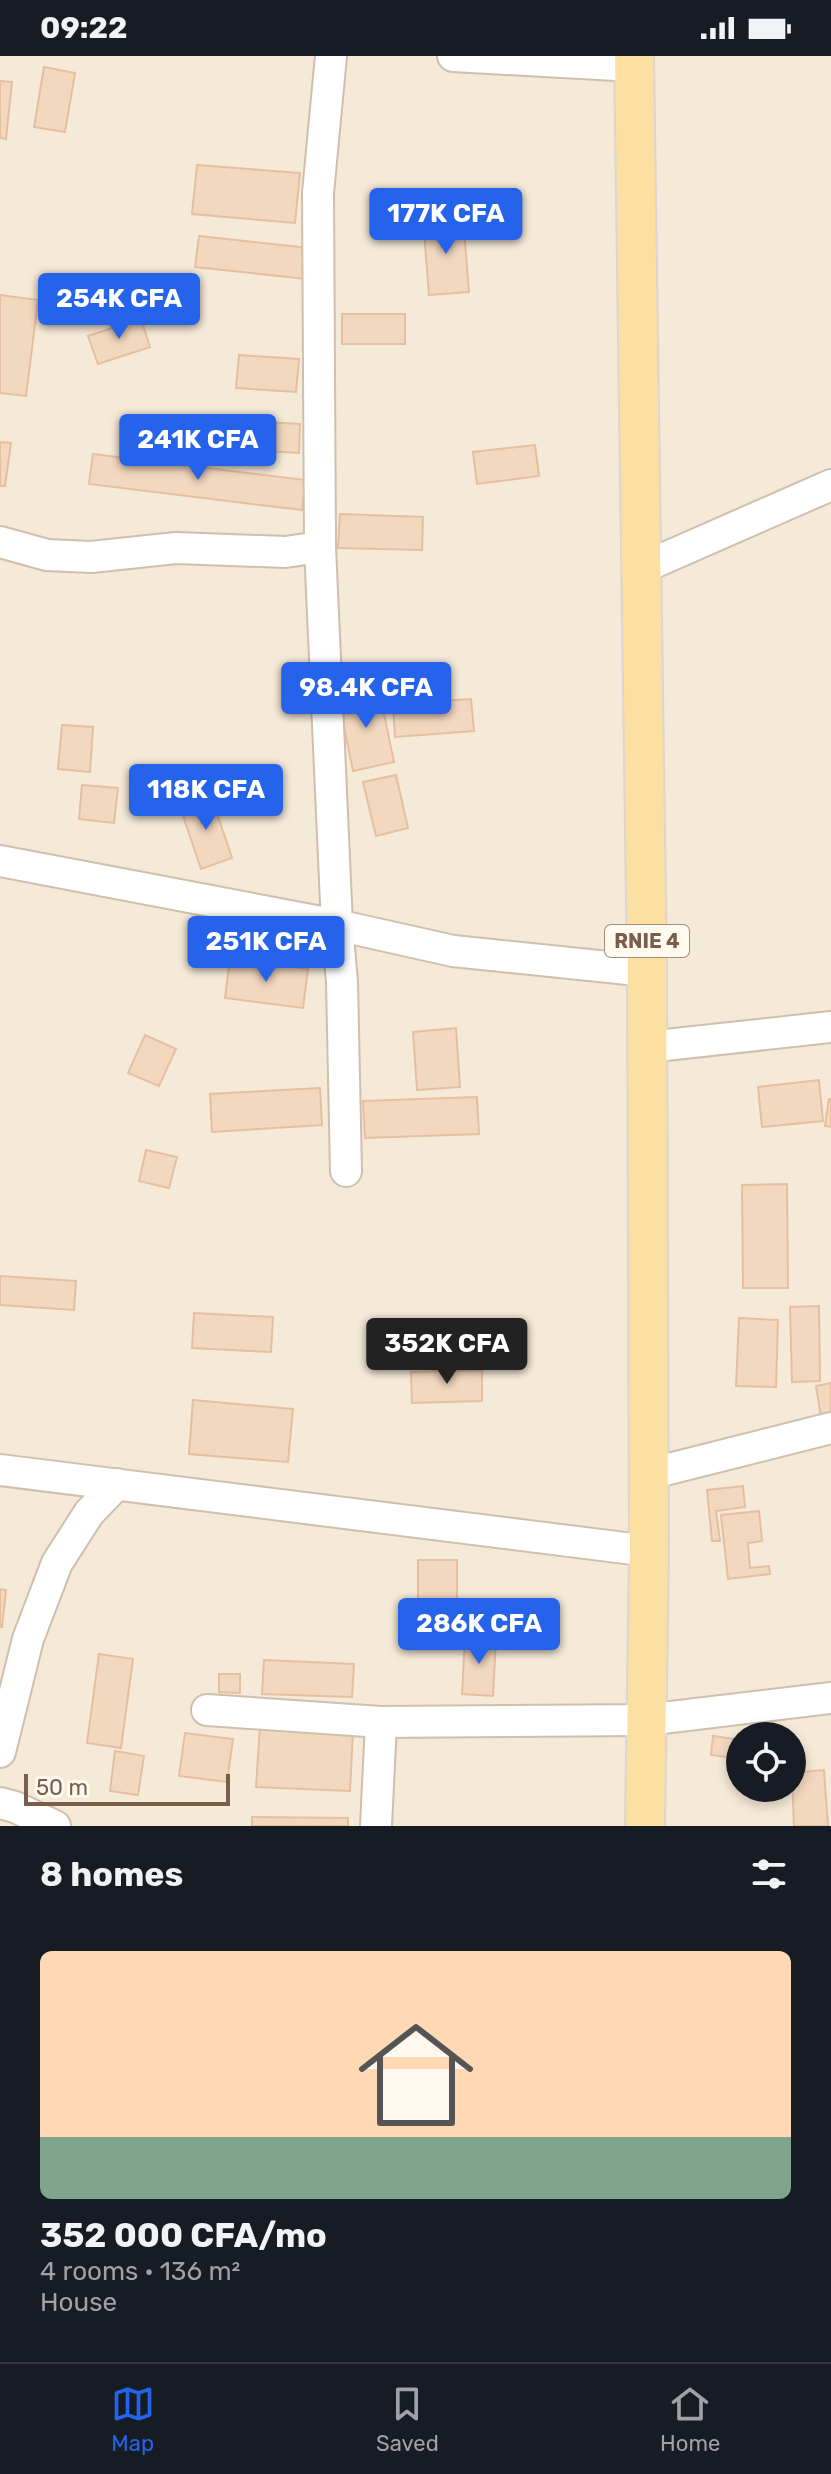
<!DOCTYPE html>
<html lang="en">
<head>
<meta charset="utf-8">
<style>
  :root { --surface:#171b24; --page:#242831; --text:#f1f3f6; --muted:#9ea1a6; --line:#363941; --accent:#2563eb }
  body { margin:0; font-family:Rubik,sans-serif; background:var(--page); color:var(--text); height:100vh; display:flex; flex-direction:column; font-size:30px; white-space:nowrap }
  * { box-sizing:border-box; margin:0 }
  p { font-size:26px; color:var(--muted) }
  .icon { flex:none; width:44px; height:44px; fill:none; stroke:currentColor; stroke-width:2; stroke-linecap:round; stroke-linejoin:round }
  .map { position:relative; height:1770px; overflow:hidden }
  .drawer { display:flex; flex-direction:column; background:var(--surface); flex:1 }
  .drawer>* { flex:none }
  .fabs { position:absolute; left:726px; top:1666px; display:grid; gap:16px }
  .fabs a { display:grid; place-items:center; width:80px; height:80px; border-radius:50%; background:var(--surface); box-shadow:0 4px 12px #0003; font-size:40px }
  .scale { position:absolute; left:24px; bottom:20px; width:206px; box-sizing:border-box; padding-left:8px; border:4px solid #785e4b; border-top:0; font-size:22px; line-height:28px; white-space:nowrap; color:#785e4b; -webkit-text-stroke:6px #fffaf0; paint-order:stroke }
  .price { position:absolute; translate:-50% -68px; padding:0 18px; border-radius:8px; background:var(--accent); color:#fff; font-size:26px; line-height:52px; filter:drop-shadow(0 2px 4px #0008) }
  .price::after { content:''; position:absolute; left:50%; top:48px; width:24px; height:18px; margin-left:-12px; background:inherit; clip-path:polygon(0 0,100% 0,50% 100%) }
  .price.current { background:#222; color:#fff }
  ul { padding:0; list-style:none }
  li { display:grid; align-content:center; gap:16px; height:424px; padding:0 40px }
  li span { display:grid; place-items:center; height:248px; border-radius:12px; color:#555 }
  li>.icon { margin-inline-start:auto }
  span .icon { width:144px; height:144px; fill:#fffc; stroke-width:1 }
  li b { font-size:34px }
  h2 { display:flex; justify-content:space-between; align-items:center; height:96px; padding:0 40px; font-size:34px }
  .status { display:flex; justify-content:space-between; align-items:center; height:56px; padding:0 40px; background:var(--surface); direction:ltr }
  .status svg { height:22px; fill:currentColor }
  .tab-bar { display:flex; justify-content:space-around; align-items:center; height:112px; border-top:2px solid var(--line); background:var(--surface); font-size:22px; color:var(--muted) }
  .tab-bar a { display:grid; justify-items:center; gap:4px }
  .tab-bar .current { color:var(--accent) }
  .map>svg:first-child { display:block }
</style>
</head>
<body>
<div class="status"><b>09:22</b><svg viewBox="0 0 49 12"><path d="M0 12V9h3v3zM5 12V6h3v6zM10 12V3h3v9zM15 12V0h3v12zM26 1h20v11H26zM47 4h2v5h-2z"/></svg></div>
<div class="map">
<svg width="831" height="1770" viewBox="0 0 831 1770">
  <rect width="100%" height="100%" fill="#fdf6e9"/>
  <path fill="#f5e9d7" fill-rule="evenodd" d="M0 0H831V1770H0ZM740 1680H792V1732H740Z"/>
  <path fill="#f3d8c0" stroke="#e6bfa0" stroke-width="2" d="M44 11 75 17 65 76 34 71Z
    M0 25 12 26 6 83 0 82Z
    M197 109 300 117 295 167 192 158Z
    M463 160 469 236 429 239 423 163Z
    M199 180 309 192 306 223 195 211Z
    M0 239 38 244 26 340 0 337Z
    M342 258H405V288H342Z
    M141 263 150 291 98 308 88 280Z
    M239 299 299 303 296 336 236 332Z
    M227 364 300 368 299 397 225 393Z
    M0 386 11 387 5 430H0Z
    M535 389 539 420 477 428 473 396Z
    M93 398 306 424 302 454 89 428Z
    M340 458 423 461 422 494 338 492Z
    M379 634 394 706 353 715 338 642Z
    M471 643 474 675 395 681 393 648Z
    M62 669 93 671 90 716 58 713Z
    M396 719 408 772 376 780 363 726Z
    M82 729 118 732 114 767 79 763Z
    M211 740 232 802 201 813 180 751Z
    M230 903 308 913 303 952 225 942Z
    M456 972 460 1031 417 1034 413 976Z
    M145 979 176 993 159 1030 128 1017Z
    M819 1024 823 1065 762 1071 758 1031Z
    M320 1032 322 1069 212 1076 210 1038Z
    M477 1041 479 1078 365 1082 363 1045Z
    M829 1043H831V1071L825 1070Z
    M146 1094 177 1101 169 1132 139 1125Z
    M787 1128 788 1232H743L742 1129Z
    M0 1220 76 1225 74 1254 0 1249Z
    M819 1250 820 1325 792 1326 790 1251Z
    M194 1257 273 1261 271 1296 192 1292Z
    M739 1262 778 1264 776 1331 736 1330Z
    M482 1314V1345L412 1347 411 1316Z
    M831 1327V1360L821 1361 816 1330Z
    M193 1344 293 1353 288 1406 189 1398Z
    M743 1430 745 1451 716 1455 720 1485H712L707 1434Z
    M759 1455 762 1485 748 1487 750 1512 769 1510 770 1518 728 1523 721 1459Z
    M418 1504H457V1570H418Z
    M0 1533 6 1534 2 1571H0Z
    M465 1581 496 1582 493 1640 462 1638Z
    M99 1598 133 1603 121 1692 87 1687Z
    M264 1604 354 1608 352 1641 262 1638Z
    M219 1618H240V1637L219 1636Z
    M260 1670 353 1675 350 1735 256 1731Z
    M185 1677 233 1683 227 1726 179 1720Z
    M713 1680 735 1683 733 1702 711 1699Z
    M115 1695 144 1700 138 1739 110 1735Z
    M824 1714 828 1770H794L792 1717Z
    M252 1761 348 1762V1770H252Z"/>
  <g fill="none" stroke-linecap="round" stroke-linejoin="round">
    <g stroke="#cfbfad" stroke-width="34">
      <path id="minor" d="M331 0 318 137 320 491 337 869 342 926 346 1115
        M453 0 634 10
        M0 486 47 499 91 501 176 492 285 496 320 491
        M642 512 831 429
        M0 805 337 869 453 895 647 915
        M647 991 831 971
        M0 1414 649 1495
        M649 1418 831 1372
        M207 1654 381 1666 646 1664 831 1642
        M0 1696 28 1583 57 1507 89 1457 117 1428
        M0 1747 15 1751 55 1770
        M376 1770 381 1666"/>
    </g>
    <g stroke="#dcd5d0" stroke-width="42">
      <path id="major" d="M634 0 647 915 649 1495 645 1770"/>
    </g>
    <use href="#minor" stroke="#fff" stroke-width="30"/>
    <use href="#major" stroke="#fce0a1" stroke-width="38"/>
  </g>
  <g text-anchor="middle" stroke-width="6" stroke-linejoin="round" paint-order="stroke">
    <rect fill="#fffaf0" stroke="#a08d7c" stroke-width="2" x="605" y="869" width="84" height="32" rx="6"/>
    <g font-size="20" font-weight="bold" fill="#785e4b">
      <text x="647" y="892">RNIE 4</text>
    </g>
  </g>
</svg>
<div class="fabs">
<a><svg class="icon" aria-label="locate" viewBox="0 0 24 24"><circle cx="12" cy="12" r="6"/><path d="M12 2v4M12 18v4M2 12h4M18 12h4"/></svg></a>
</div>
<div class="scale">50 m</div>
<b class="price" style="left:446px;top:200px">177K CFA</b>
<b class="price" style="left:119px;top:285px">254K CFA</b>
<b class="price" style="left:198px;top:426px">241K CFA</b>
<b class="price" style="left:366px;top:674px">98.4K CFA</b>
<b class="price" style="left:206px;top:776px">118K CFA</b>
<b class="price" style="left:266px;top:928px">251K CFA</b>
<b class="price current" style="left:447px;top:1330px">352K CFA</b>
<b class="price" style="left:479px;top:1610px">286K CFA</b>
</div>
<section class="drawer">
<h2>8 homes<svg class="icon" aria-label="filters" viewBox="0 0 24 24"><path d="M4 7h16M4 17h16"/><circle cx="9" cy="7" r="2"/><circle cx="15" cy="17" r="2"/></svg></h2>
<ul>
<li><span style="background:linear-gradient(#ffd9b3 75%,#7fa58c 0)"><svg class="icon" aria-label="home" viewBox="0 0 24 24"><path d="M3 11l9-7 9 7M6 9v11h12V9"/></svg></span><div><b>352 000 CFA/mo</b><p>4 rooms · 136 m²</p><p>House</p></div></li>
</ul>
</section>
<nav class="tab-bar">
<a class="current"><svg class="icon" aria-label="map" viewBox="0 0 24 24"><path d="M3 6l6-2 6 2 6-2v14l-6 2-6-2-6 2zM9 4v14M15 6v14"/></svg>Map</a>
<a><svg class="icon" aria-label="saved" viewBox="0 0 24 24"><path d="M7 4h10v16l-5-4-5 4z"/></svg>Saved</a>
<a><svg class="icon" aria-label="home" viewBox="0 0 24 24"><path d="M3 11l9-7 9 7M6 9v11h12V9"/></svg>Home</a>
</nav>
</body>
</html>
